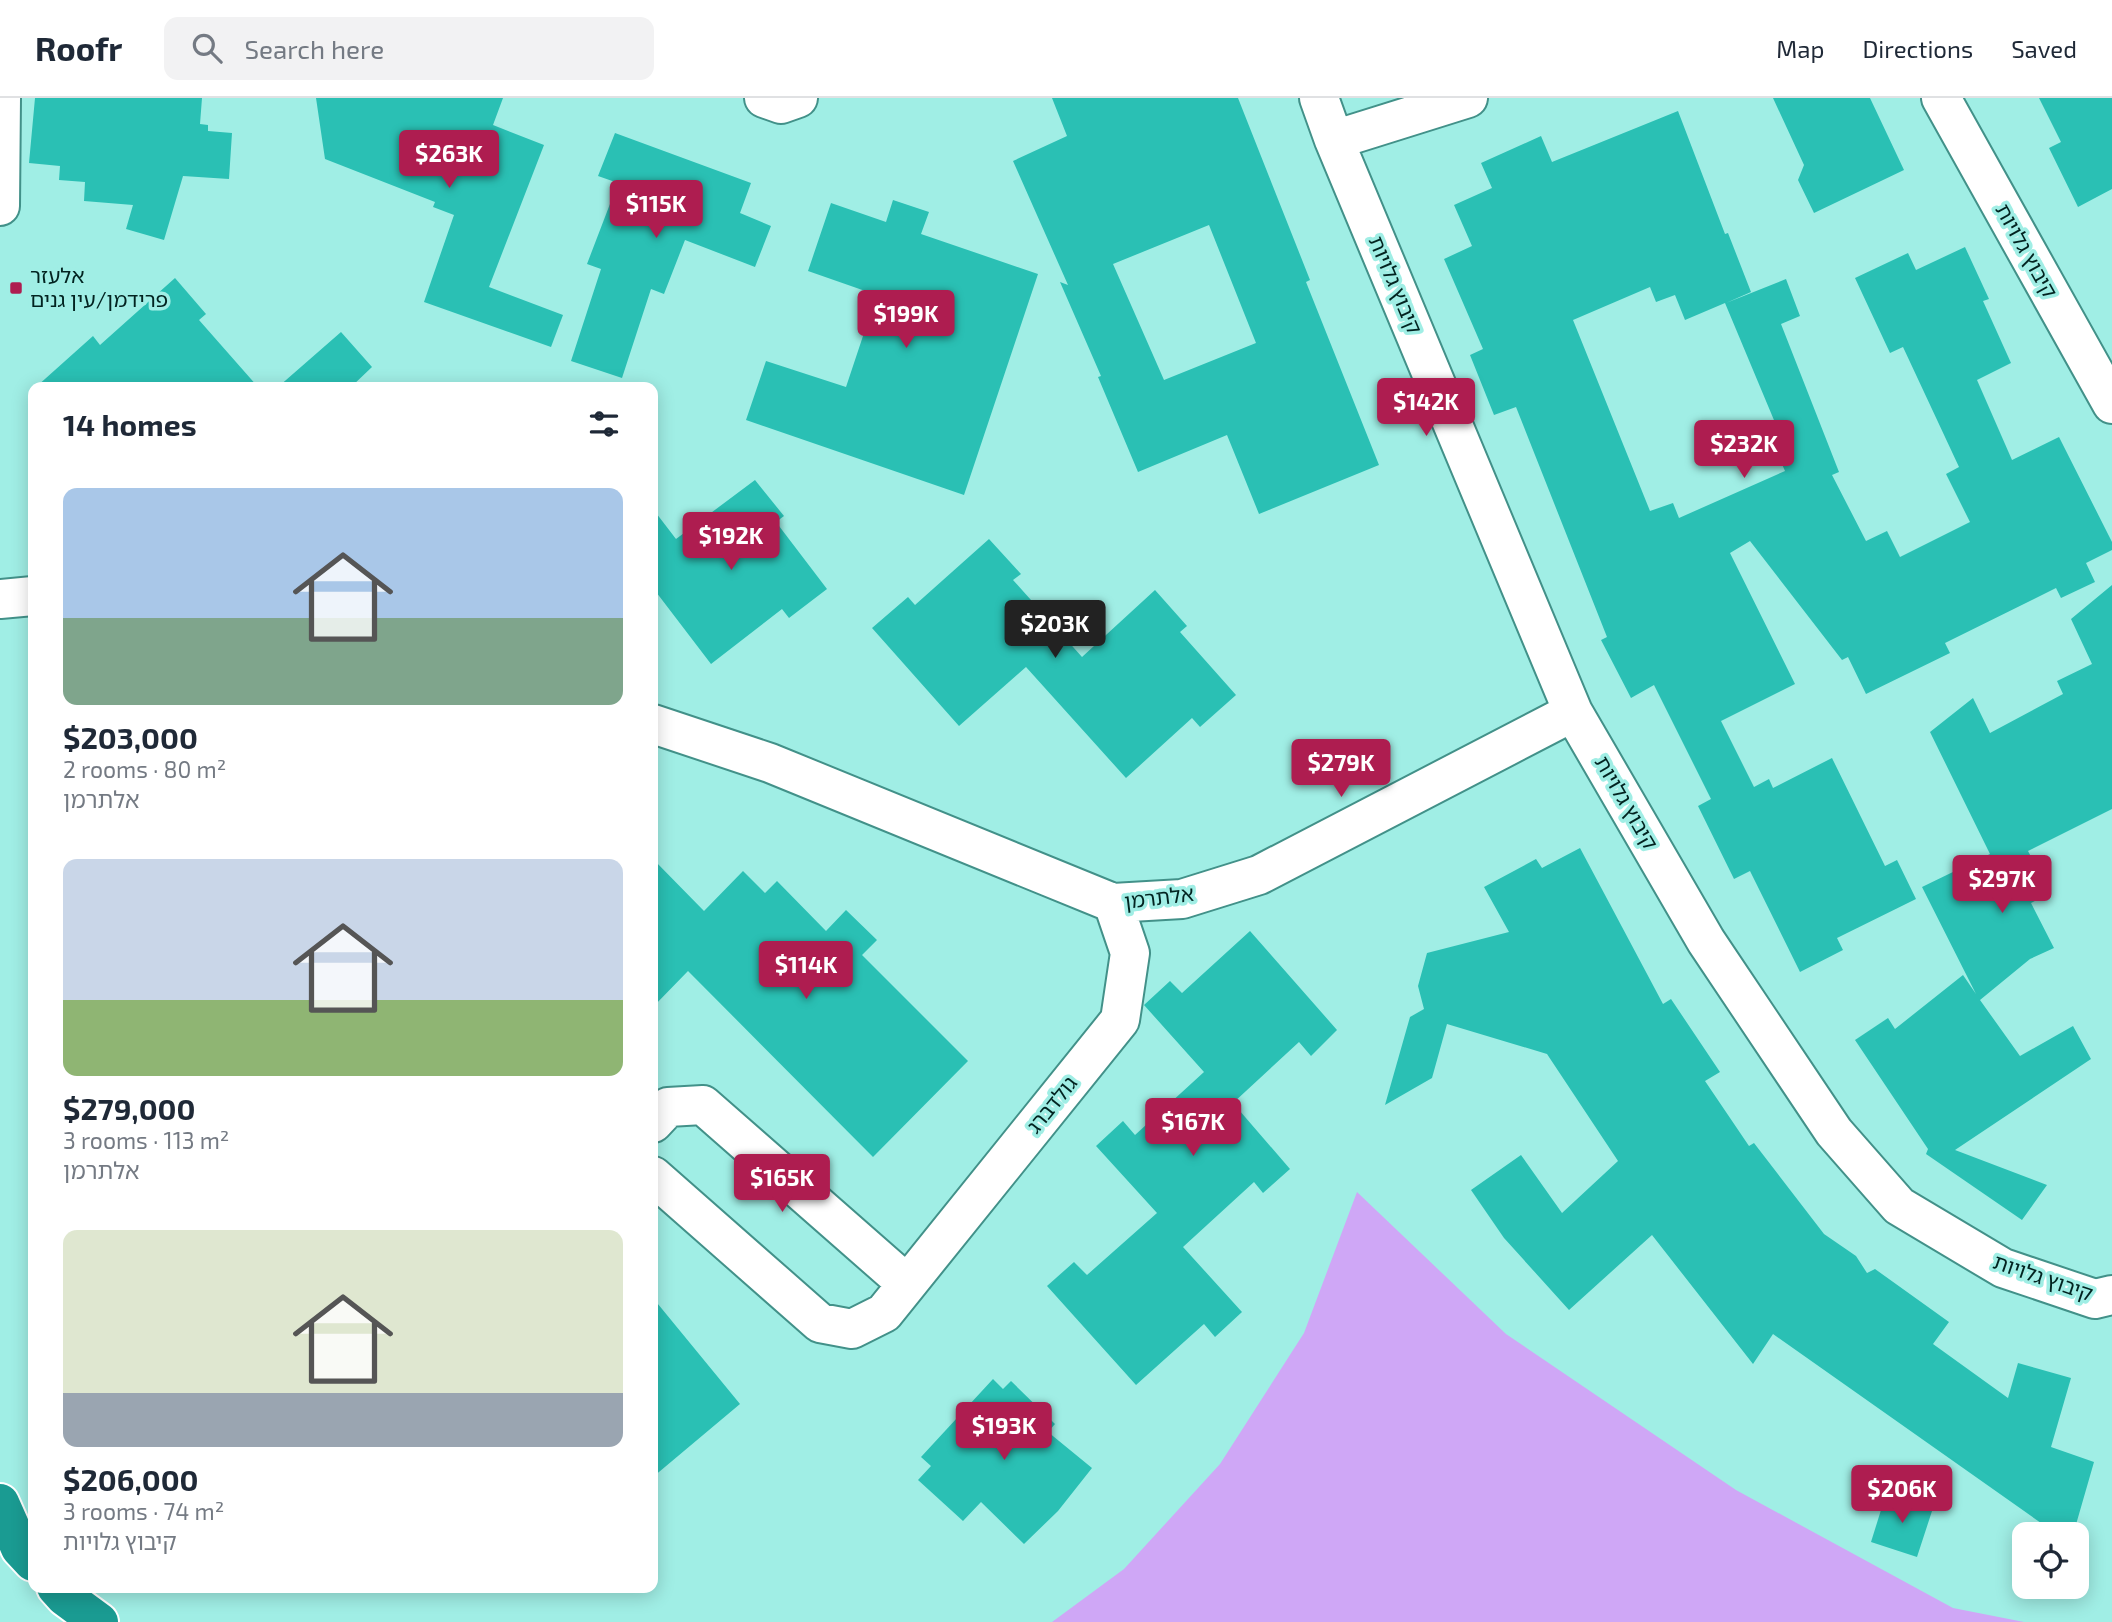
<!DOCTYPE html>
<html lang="en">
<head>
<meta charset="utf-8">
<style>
  :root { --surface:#fff; --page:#f2f2f3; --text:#1f2937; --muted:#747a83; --line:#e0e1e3; --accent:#ae1d50 }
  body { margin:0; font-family:"Exo 2","Noto Sans Hebrew",sans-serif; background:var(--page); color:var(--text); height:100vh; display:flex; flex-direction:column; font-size:26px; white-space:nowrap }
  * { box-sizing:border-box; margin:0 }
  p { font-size:23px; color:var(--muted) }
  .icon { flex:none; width:38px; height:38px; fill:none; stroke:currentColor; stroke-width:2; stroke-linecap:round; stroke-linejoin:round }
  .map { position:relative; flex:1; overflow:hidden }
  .details { position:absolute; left:28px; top:284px; width:630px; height:1211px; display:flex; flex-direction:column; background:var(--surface); border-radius:14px; box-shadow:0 4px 18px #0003 }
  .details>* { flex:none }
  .controls { position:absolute; left:2012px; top:1424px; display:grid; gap:14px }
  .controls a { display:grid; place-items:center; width:77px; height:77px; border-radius:14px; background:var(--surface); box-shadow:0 4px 18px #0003; font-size:35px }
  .price { position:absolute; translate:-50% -60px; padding:0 16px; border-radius:7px; background:var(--accent); color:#fff; font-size:23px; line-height:46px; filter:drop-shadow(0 2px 4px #0008) }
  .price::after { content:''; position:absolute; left:50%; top:42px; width:21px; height:16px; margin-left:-10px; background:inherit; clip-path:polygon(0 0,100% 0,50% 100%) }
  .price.on { background:#222; color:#fff }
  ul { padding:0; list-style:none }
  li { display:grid; align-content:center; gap:14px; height:371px; padding:0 35px }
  li span { display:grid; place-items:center; height:217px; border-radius:14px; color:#555 }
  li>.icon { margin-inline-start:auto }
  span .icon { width:126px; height:126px; fill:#fffc; stroke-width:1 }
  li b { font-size:30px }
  h2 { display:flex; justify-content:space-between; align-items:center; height:84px; padding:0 35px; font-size:30px }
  header { display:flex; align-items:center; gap:42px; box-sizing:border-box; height:98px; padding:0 35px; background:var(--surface); border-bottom:2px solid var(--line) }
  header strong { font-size:33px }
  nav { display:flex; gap:38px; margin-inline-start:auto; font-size:24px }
  .search { width:490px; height:63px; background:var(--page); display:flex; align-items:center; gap:18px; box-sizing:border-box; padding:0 24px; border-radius:14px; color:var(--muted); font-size:26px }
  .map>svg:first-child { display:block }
</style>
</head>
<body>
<header>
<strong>Roofr</strong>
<div class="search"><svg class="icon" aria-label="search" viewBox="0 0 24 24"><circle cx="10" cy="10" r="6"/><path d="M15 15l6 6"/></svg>Search here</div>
<nav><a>Map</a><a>Directions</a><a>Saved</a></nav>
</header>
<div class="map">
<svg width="2112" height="1524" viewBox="0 0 2112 1524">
  <rect width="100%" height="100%" fill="#a0eee5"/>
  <path fill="#cfa7f6" d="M1357 1094 1506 1236 1736 1392 1953 1510 2024 1524H1052L1124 1471 1220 1366 1304 1235Z"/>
  <path fill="#2ac0b4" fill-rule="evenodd" d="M35 0H202L200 26 208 27V33L232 35 229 81 183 78 164 142 126 131 133 107 84 103 85 84 59 82 60 68 29 65Z
    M316 0H503L493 27 544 47 489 189 563 217 551 249 424 204 454 117 433 109 435 104 325 61Z
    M1052 0H1238L1310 182 1306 184 1379 367 1259 416 1227 337 1138 374 1098 279 1101 278 1060 184 1068 187 1013 63 1067 38ZM1209 127 1256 245 1164 282 1113 166Z
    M1773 0H1870L1904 72 1814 115 1798 82 1804 67Z
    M2039 0H2112V91L2078 109 2049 50 2061 44Z
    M1678 13 1725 136 1728 135 1751 194 1726 205 1786 181 1800 218 1781 226 1839 374 1832 377 1866 443 1887 433 1900 459 1970 424 1946 376 1959 369 1903 249 1890 255 1855 180 1908 155 1916 172 1965 149 1989 201 1983 203 2011 265 1977 282 2012 362 2059 339 2112 444V452L2086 465 2095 484 2061 500 2056 490 1945 545 1950 555 1866 596 1848 559 1842 562 1750 443 1730 455 1795 586 1721 623 1754 689 1769 681 1773 690 1832 660 1885 768 1897 762 1916 801 1837 840 1843 852 1800 874 1750 773 1734 781 1698 708 1711 701 1654 587 1631 600 1601 542 1607 539 1516 309 1494 317 1470 257 1483 251 1444 161 1472 148 1454 107 1492 90 1481 65 1541 38 1552 64ZM1650 189 1656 204 1675 197 1685 222 1725 205 1784 346 1775 350 1785 373 1679 420 1673 405 1650 413 1573 222Z
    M615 35 751 85 740 115 771 128 755 169 685 142 664 196 651 191 622 280 571 263 601 171 587 166 618 85 598 78Z
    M893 102 929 114 921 136 1038 176 964 397 746 322 766 263 846 289 869 220 864 218 871 195 808 173 831 105 886 124Z
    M175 180 206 216 199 222 258 289H36L93 238 100 247Z
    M341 234 372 269 351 289H278Z
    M755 382 784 418 776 424 827 491 789 520 782 511 711 566 653 490V411L676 441Z
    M989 441 1021 476 1013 482 1082 559 1155 492 1187 528 1180 534 1236 597 1200 629 1192 620 1126 680 1026 569 959 628 872 530 908 499 915 507Z
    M2112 487V711L2028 753 2050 795 2031 805 2054 850 2030 861 1980 902 2020 958 2073 928 2091 961 1955 1052 2047 1087 2022 1122 1926 1056 1928 1051 1855 942 1888 920 1895 931 1963 877 1976 896 1922 789 1990 756 1930 634 1973 600 1990 635 2063 596 2057 583 2092 566 2071 521Z
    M1580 750 1663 906 1671 901 1720 974 1705 983 1749 1048 1754 1045 1824 1136 1856 1158 1867 1175 1875 1171 1949 1224 1933 1246 2008 1300 2018 1265 2071 1280 2051 1349 2094 1364 2073 1437H2058L1773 1236 1753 1266 1652 1137 1569 1212 1504 1140 1471 1092 1521 1057 1562 1115 1618 1063 1547 956 1447 926 1432 980 1385 1007 1410 919 1424 911 1418 888 1427 855 1509 834 1484 789 1536 761 1542 770Z
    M653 761 704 813 743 773 765 795 777 783 826 833 846 812 877 842 862 857 968 963 873 1059 688 873 653 909Z
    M1250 833 1337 932 1311 958 1299 944 1233 1005 1290 1071 1263 1095 1254 1084 1183 1149 1242 1214 1215 1239 1204 1226 1136 1287 1047 1188 1074 1164 1087 1177 1157 1115 1096 1048 1123 1023 1135 1037 1204 974 1144 907 1170 883 1182 895Z
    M653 1200 740 1306 653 1379Z
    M993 1281 1003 1291 1011 1283 1055 1326 1048 1334 1092 1370 1058 1413 1024 1446 981 1404 963 1423 918 1382 931 1368 921 1359Z
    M1886 1396 1933 1410 1917 1459 1871 1444Z"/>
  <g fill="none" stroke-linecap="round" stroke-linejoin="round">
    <g stroke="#429189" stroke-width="42">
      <path id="street" d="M764 0 781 6 798 0
        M1319 0 1334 42 1573 614 1706 843 1834 1034 1899 1108 2003 1170 2095 1201 2112 1197
        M1941 0 2112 306
        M1334 42 1468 0
        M0 501 33 498
        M653 626 770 665 1113 805 1182 801 1259 777 1573 614
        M653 1025 668 1009 703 1007 907 1186
        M653 1078 820 1225 852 1231 884 1215 1120 922 1130 855 1113 805"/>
    </g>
    <g stroke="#429189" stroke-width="42">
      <path id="secondary" d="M0 108 1 0"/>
    </g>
    <g stroke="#fff" stroke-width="42">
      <path id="highway" d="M0 1405 20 1450 33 1464
        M56 1489 65 1499 99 1524"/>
    </g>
    <use href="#street" stroke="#fff" stroke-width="38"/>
    <use href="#secondary" stroke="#fff" stroke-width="38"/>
    <use href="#highway" stroke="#1a9b92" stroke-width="38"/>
  </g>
  <rect fill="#ae1d50" stroke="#a0eee5" stroke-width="2.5" x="9" y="183" width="14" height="14" rx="3.5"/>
  <g text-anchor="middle" stroke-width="7" stroke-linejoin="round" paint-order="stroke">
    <g font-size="21" fill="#022320" stroke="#a0eee5">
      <text transform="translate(2026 153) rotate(61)" y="7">קיבוץ גלויות</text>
      <text transform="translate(1395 187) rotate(67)" y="7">קיבוץ גלויות</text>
      <text transform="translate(1626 705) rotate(60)" y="7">קיבוץ גלויות</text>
      <text transform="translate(1159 800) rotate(-7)" y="7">אלתרמן</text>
      <text transform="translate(1052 1007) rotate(-51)" y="7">גולדברג</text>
      <text transform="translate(2043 1180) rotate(19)" y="7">קיבוץ גלויות</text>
    </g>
    <g font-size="21" fill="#022320" stroke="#a0eee5" text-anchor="start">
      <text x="30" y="185">אלעזר<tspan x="30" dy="24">פרידמן/עין גנים</tspan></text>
    </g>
  </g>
</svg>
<div class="controls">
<a><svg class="icon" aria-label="locate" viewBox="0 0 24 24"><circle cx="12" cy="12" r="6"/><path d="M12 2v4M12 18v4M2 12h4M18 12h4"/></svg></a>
</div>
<b class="price" style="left:449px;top:92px">$263K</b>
<b class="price" style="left:656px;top:142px">$115K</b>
<b class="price" style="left:906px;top:252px">$199K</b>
<b class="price" style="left:1426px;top:340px">$142K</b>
<b class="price" style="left:1744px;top:382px">$232K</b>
<b class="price" style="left:731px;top:474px">$192K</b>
<b class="price on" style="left:1055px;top:562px">$203K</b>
<b class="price" style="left:1341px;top:701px">$279K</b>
<b class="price" style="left:2002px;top:817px">$297K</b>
<b class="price" style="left:806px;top:903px">$114K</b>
<b class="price" style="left:1193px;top:1060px">$167K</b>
<b class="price" style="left:782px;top:1116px">$165K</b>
<b class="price" style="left:1004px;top:1364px">$193K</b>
<b class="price" style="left:1902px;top:1427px">$206K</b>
<section class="details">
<h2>14 homes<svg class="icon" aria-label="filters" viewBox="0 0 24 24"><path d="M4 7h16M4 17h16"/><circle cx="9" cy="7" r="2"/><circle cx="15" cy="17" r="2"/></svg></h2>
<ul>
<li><span style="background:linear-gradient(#a9c7e8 60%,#7fa58c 0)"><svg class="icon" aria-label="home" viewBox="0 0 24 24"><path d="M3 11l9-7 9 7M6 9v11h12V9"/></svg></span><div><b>$203,000</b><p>2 rooms · 80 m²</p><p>אלתרמן</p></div></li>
<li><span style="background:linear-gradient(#c9d6e8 65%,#8fb573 0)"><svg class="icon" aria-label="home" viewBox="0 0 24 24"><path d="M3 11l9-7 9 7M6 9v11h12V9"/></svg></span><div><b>$279,000</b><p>3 rooms · 113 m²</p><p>אלתרמן</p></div></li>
<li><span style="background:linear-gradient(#dfe7d0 75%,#9aa5b1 0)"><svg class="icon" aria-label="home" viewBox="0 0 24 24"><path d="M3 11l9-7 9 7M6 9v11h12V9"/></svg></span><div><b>$206,000</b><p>3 rooms · 74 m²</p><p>קיבוץ גלויות</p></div></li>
</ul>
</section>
</div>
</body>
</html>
